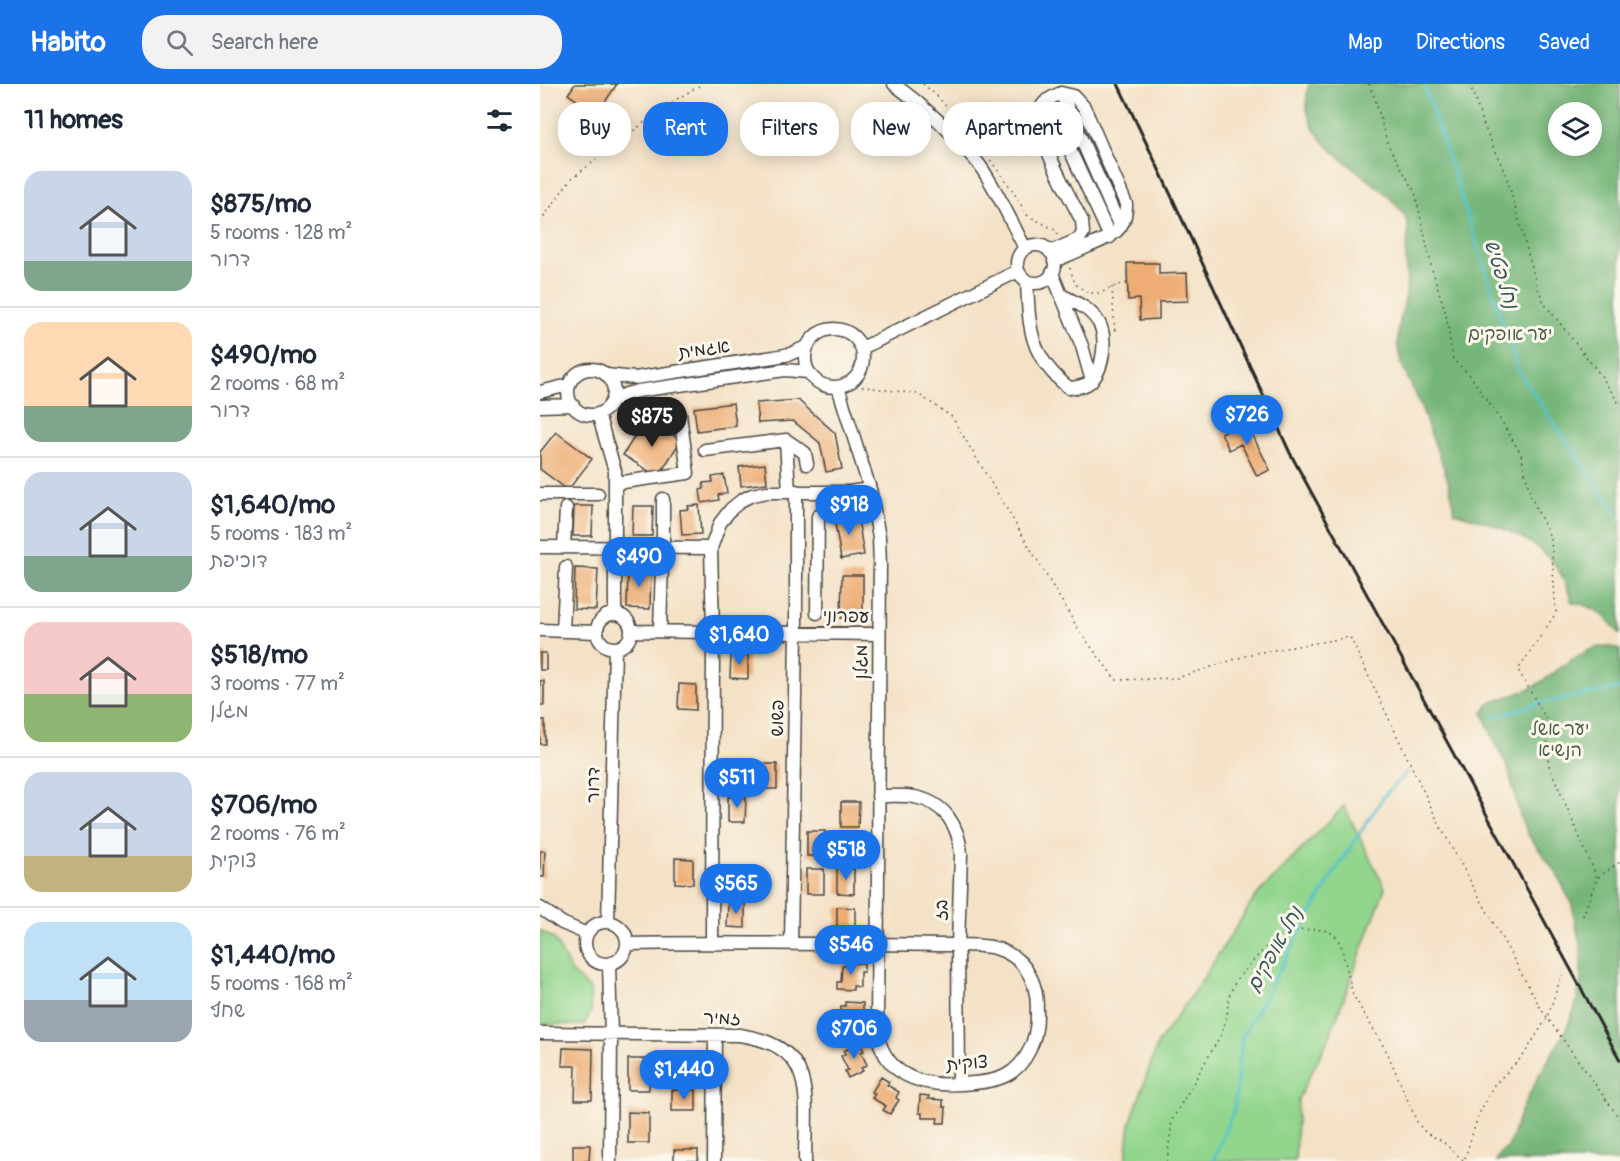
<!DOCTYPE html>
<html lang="en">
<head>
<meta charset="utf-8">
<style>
  :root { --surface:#fff; --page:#f2f2f3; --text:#1f2937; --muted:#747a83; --line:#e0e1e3; --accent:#1a73e8 }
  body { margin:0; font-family:Pangolin,"Playpen Sans Hebrew",sans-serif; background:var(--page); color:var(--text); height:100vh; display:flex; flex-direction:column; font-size:22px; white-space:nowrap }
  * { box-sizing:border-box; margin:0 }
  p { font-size:20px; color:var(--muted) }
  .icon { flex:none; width:33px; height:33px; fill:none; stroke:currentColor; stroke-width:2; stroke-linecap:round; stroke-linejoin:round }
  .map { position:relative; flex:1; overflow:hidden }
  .side { display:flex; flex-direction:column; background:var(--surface); width:540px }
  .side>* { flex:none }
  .hud { position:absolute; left:18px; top:18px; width:570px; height:54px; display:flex; gap:12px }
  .fabs { position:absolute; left:1008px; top:18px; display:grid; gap:12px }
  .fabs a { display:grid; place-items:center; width:54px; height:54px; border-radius:50%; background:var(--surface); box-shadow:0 3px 15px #0003; font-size:30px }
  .price { position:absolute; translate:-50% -51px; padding:0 14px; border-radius:21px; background:var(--accent); color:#fff; font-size:20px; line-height:39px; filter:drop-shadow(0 2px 3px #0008) }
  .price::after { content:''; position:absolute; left:50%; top:36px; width:18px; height:14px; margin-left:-9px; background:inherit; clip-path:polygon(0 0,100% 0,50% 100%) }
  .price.current { background:#222; color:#fff }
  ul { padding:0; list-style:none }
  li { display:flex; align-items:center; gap:18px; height:150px; padding:0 24px }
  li+li { border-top:2px solid var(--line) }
  li span { display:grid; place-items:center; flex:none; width:168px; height:120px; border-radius:18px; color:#555 }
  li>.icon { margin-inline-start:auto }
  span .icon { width:72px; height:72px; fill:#fffc; stroke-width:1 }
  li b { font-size:26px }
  h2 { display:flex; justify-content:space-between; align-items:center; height:72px; padding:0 24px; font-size:26px }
  .pill { padding:0 21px; border-radius:24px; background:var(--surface); box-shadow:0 3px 15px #0003; font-size:21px; line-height:54px }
  .pill.current { background:var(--accent); color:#fff }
  header { display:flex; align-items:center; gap:36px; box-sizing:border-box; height:84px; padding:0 30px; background:var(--accent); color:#fff }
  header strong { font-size:28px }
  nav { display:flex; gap:33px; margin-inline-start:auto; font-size:21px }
  .search { width:420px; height:54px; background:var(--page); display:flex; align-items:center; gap:15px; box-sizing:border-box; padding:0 21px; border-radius:24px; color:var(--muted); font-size:22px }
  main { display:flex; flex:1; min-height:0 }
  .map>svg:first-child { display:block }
</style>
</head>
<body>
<header>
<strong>Habito</strong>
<div class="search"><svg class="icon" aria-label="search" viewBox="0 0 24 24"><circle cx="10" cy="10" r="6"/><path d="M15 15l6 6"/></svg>Search here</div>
<nav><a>Map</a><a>Directions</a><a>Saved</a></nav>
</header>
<main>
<section class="side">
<h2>11 homes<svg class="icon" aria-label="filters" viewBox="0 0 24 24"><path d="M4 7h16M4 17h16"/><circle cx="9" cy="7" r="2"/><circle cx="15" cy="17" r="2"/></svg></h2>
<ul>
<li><span style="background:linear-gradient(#c9d6e8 75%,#7fa58c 0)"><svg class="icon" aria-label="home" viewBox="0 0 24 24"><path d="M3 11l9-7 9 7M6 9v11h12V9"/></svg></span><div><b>$875/mo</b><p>5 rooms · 128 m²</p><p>דרור</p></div></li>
<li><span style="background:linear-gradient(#ffd9b3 70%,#7fa58c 0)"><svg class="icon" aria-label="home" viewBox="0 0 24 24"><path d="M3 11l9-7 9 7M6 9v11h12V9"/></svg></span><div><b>$490/mo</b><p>2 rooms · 68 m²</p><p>דרור</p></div></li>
<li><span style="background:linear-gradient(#c9d6e8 70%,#7fa58c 0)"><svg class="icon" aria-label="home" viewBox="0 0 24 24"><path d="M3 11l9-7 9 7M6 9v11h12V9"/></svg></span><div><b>$1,640/mo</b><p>5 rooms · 183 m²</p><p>דוכיפת</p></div></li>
<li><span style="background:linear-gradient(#f6c9c9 60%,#8fb573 0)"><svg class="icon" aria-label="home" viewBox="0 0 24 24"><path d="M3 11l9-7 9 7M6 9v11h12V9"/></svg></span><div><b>$518/mo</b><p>3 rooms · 77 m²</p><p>מגלן</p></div></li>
<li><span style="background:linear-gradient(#c9d6e8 70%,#c2b280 0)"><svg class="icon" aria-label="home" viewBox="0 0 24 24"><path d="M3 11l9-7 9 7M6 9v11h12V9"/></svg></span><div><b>$706/mo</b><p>2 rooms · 76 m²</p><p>צוקית</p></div></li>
<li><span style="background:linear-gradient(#bfe0f5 65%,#9aa5b1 0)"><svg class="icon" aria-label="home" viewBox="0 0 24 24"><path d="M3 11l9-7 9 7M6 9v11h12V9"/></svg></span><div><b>$1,440/mo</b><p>5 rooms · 168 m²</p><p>שחף</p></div></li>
</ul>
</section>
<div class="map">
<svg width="1080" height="1077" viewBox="0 0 1080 1077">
  <rect width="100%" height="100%" fill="#fbf7ec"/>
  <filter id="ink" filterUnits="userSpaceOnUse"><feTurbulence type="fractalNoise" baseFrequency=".0167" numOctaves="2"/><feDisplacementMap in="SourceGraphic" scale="12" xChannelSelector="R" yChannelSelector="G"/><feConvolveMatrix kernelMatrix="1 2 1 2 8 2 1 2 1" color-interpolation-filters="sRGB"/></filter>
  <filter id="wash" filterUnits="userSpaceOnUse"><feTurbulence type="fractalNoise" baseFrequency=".008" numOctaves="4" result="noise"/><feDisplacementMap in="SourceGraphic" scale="24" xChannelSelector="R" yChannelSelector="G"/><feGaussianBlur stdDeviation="1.35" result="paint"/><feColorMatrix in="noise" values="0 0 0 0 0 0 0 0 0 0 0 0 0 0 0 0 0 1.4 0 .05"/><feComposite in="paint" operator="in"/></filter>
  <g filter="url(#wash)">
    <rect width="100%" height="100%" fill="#f4e2c7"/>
    <path fill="#92d58d" stroke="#5e805c" stroke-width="1.5" d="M804 722 845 804 789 954 758 1015 755 1077H586L590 1040 618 959 664 893 716 812Z
      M0 846 15 856 32 889 50 905 51 928 44 941 0 940Z"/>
    <path fill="#75b678" stroke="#507052" stroke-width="1.5" fill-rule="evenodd" d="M769 0H1080V550C1066 532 1055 522 1032 518 1027 503 1022 488 1011 476 989 451 945 437 914 428 912 399 899 372 889 345 886 340 886 333 883 328 876 306 861 287 858 264 856 245 863 228 866 210 868 196 865 182 866 169 867 157 871 144 865 133 839 87 750 64 769 0ZM1052 28V62H1018V28Z
      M1068 562 1080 566V1077H956L961 1068 968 1064 980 1029 999 991 1024 950 1035 924 1041 895V866L1032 821 1016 788 989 752 981 735 968 684 954 657 943 629C945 627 946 624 948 621 954 615 981 610 991 604 1017 590 1037 564 1068 562Z"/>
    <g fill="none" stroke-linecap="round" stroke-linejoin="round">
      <path stroke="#55c2cd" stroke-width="3" d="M884 0 979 288 1080 435
        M952 634 999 619 1080 604
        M673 1077 694 1025 702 953 792 792 844 712 867 688"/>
    </g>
    <g id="blocks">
      <path fill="#edad75" d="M35 0H77L57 30 28 10Z
        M587 179H619V190L647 189 648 217 619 218V235L600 236 599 215 588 216Z
        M258 316 295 349 302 385 286 388 280 359 253 337 218 339 216 319Z
        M193 319 196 342 157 347 154 324Z
        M106 334 141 356 118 393 83 371Z
        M706 338 730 386 717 392 701 360 689 366 681 349Z
        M16 348 52 375 28 406 0 385V368Z
        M225 380 227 399 201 402 199 383Z
        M184 391 187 409 178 411 179 416 162 419 160 406 164 405 163 399 173 398 172 393Z
        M159 421 161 450 142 451 140 426 149 425 148 422Z
        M34 422H53L52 452H33Z
        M93 422H113L112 452H92Z
        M317 429 324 471 301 475 294 433Z
        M35 484 58 485 56 526 34 525Z
        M88 484H111L110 525 87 524Z
        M302 491H323V534H301Z
        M0 569H6V586H0Z
        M191 569H208V595L190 594Z
        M0 597H4V621H0Z
        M139 600 156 601V626L138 625Z
        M0 636H5V660H0Z
        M189 680 206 681V706L188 705Z
        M220 680H237V705H220Z
        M188 713H206L205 738H188Z
        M301 718H319L318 743H301Z
        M267 747H285L284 772H267Z
        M0 767H5L4 793H0Z
        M135 774 153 775V800L135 799Z
        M297 784 314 785V810L297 809Z
        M266 785H284V810H266Z
        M188 818 205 819V844L187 843Z
        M297 823 315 824V849L297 848Z
        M306 879H324V888H320V903L313 902V906L297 905V898H301L302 882H306Z
        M305 918 323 919V928L320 927 319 942H312V945H296V937H300L301 922H305Z
        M320 959 324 967 321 968 327 981 321 984 323 987 308 994 305 987 308 986 301 972 305 970 304 967Z
        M23 964 53 965 52 1016H35L36 982H22Z
        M88 975H110L109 1006H88Z
        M341 993 349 998 347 1001 359 1008 356 1014 359 1016 350 1030 343 1026 346 1022 332 1014 335 1010 332 1008Z
        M132 1006H156V1027H132Z
        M380 1011 389 1012 388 1015 403 1016V1023H406L405 1039H397L398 1034H382V1029H379Z
        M88 1028 109 1029V1059H88Z
        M33 1061H50L49 1077H33Z
        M134 1066H158V1077H134Z"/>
    </g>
  </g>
  <g filter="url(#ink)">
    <use href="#blocks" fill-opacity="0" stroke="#494642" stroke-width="1.5"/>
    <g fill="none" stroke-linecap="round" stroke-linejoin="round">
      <g stroke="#494642" stroke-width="15">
        <path id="minor" d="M354 0C384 22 414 50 438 79 456 103 471 138 485 164
          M521 9 580 143
          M507 16 570 153
          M477 180a19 19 0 1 1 38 0a19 19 0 1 1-38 0Z
          M510 168 539 155 543 149 542 137C531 115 492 47 500 26 503 17 512 13 521 9L534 12 544 23 586 120C587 146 571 153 549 162 538 167 526 172 514 177
          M512 189 542 262 552 297
          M487 197C489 244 489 272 529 304 537 303 545 303 551 297 564 285 567 253 559 239 550 224 535 218 521 211
          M265 274a29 29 0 1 1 58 0a29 29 0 1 1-58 0Z
          M322 264 478 187
          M28 308a23 23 0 1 1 46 0a23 23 0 1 1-46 0Z
          M66 291 95 294 234 273 250 270 266 263
          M0 308 29 301
          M72 317 86 310 98 307 245 286 268 288
          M0 322 33 321
          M58 330 75 387V530
          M246 356 249 408
          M165 366 246 356 265 369 267 380
          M76 399 148 389 140 331
          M0 410H58
          M0 463 171 464
          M24 463 26 424
          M123 464V415
          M277 529 278 432
          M57 547a17 17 0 1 1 34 0a17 17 0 1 1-34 0Z
          M0 546 57 548
          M23 547 26 483
          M92 547 339 550
          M120 547 122 479
          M338 712C350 712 363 711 375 713 405 719 419 742 421 770L418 861 419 1000
          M0 824 22 839 47 850
          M45 859a21 21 0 1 1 42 0a21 21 0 1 1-42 0Z
          M68 838 75 565
          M172 858 173 548 171 464 180 439 191 425 202 416 212 411 227 408H309L330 405
          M88 860C161 858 233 860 306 860 336 860 367 860 397 861 415 861 434 860 451 863 468 867 482 876 490 892 497 905 497 917 497 932 497 955 487 981 465 992 455 997 444 998 434 999 390 1004 347 998 337 949 338 793 338 638 340 483L339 453 330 405 298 303
          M251 860 256 549V407
          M69 880 71 951 70 1077
          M0 949 199 951C279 962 265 1014 265 1077
          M174 1077 175 951"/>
      </g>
      <path stroke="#494642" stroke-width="1.5" stroke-dasharray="1.5 4.5" stroke-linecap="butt" d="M383 0 396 11 435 55 473 107 487 131 517 147 518 151
        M829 0 835 15 848 61 875 108 892 185 906 230 913 276 929 290 963 340 981 370 991 413 1011 455 1016 529 978 586 1007 636 1008 679 1057 794
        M930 0 942 37 967 94 997 202 1004 219 1062 293 1080 321
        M0 138 31 95 127 21 162 0
        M530 184 535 200 548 209H561L572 203 587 199
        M572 203 575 250
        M310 301 378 310 412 333 540 548 576 596 637 594 711 570 810 553 900 742 1001 925 1080 1035
        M38 330 47 335
        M1043 832 1057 794 1080 778
        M627 1077 632 1036 682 949 687 931 689 912 696 896 735 853 750 847 776 845 788 847 795 851 801 861 813 911 847 968 878 1040 886 1049 902 1057 924 1077 938 1032 954 1001 983 972 1007 934 1022 891"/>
      <use href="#minor" stroke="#fff" stroke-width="12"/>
      <path stroke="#2b2b2b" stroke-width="3" d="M578 0 623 94 750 369 1080 976"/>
    </g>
  </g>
  <g text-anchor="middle" stroke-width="6" stroke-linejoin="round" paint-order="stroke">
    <g font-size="18" fill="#4a5e48" stroke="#fbf7ec">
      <text x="970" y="256">יער אופקים</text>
      <text x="1020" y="651">יער אשל<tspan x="1020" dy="21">הנשיא</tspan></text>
    </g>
    <g font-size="18" fill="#2b2b2b" stroke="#fbf7ec">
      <text transform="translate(164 265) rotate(-8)" y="6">אגמית</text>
      <text transform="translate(306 532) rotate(1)" y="6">עפרוני</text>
      <text transform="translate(321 578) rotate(-90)" y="6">מגלן</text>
      <text transform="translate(237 634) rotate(-89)" y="6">פשוש</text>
      <text transform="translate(53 701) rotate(-89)" y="6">דרור</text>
      <text transform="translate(401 826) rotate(-88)" y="6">בז</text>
      <text transform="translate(182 934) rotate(2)" y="6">זמיר</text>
      <text transform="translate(427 979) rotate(-5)" y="6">צוקית</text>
    </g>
    <g font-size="20" font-style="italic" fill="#38585c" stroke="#fbf7ec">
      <text transform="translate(962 190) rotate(72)" y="7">נחל פטיש</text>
      <text transform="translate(734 865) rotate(-61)" y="7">נחל אופקים</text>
    </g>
  </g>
</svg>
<div class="fabs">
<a><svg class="icon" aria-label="layers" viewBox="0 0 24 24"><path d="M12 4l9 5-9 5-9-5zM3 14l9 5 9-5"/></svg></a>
</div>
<b class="price" style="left:707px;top:362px">$726</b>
<b class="price current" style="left:112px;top:364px">$875</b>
<b class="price" style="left:309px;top:452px">$918</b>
<b class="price" style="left:99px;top:504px">$490</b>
<b class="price" style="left:199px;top:582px">$1,640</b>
<b class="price" style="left:197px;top:725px">$511</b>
<b class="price" style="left:306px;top:797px">$518</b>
<b class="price" style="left:196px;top:831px">$565</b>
<b class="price" style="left:311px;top:892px">$546</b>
<b class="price" style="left:314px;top:976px">$706</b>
<b class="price" style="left:144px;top:1017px">$1,440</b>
<div class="hud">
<a class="pill">Buy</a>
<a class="pill current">Rent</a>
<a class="pill">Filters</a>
<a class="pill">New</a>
<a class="pill">Apartment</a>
</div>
</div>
</main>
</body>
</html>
